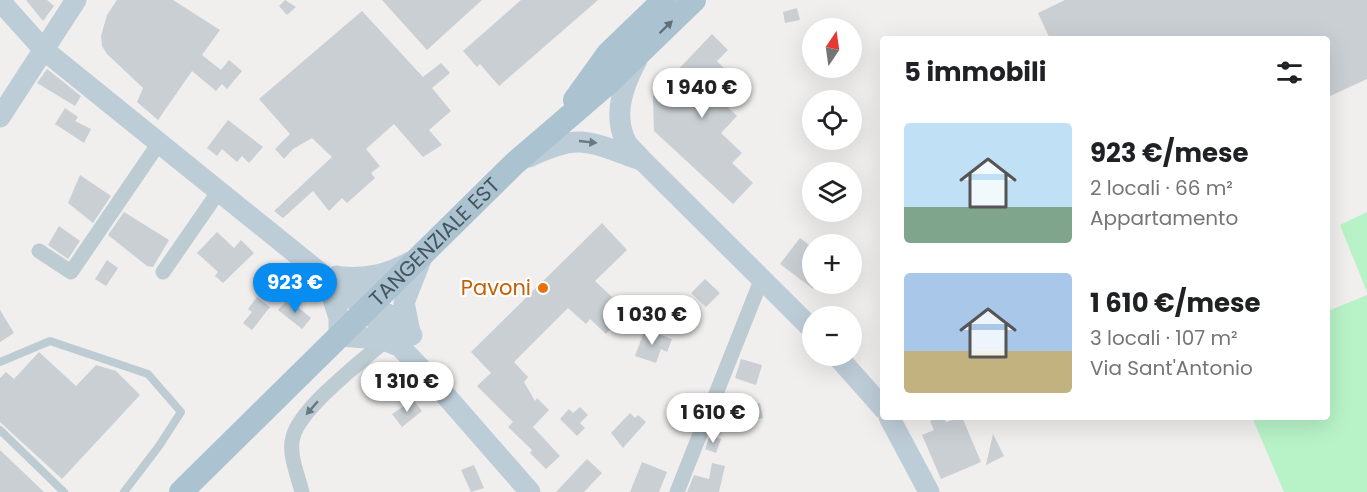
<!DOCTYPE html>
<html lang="it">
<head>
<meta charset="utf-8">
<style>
  :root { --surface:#fff; --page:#f2f2f2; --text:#202124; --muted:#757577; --accent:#088cf0 }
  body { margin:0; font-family:Poppins,sans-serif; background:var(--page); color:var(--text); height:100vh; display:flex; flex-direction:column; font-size:22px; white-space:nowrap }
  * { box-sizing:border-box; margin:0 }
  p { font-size:20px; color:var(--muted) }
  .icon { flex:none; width:33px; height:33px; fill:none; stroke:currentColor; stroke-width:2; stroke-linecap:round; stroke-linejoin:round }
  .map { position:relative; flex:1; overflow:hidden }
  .side { position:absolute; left:880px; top:36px; width:450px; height:384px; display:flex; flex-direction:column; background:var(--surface); border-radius:6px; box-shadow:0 6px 24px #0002 }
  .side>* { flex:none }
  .needle { width:39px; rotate:13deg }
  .tools { position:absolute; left:802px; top:18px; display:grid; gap:12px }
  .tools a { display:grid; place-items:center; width:60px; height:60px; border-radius:50%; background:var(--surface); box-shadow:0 6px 24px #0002; font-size:30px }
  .price { position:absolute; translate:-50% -51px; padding:0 14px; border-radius:21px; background:#fff; color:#222; font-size:20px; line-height:39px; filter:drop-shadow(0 2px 3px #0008) }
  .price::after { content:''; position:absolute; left:50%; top:36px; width:18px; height:14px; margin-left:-9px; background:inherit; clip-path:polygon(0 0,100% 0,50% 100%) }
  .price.selected { background:var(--accent); color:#fff }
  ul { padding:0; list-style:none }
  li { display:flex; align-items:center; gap:18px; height:150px; padding:0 24px }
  li span { display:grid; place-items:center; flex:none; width:168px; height:120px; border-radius:6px; color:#555 }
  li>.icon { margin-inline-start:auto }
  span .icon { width:72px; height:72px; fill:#fffc; stroke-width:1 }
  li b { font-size:26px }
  h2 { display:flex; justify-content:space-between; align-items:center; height:72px; padding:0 24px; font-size:26px }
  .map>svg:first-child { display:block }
</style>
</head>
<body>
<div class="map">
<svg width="1367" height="492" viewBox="0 0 1367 492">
  <rect width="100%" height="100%" fill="#f1eeee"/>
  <path fill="#b8f3c7" d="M1367 212V292L1340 225Z
    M1367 295V492H1284L1252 417H1328V311Z"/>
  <path fill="#c9cfd3" d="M26 0H47L54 6 43 21Z
    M117 0H173L220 30 202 55 221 70 229 60 242 71 227 89 222 84 216 91 192 71 158 120 137 102 143 88 107 54 102 46 101 36 107 15Z
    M285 0 296 7 287 15 279 6Z
    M382 0H482L427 50Z
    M521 0H598L499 86 480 64 477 67 463 51Z
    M1065 0H1367V79L1328 97V39H1050L1038 13Z
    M797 8 800 20 785 23 783 12Z
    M362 11 423 77 441 63 450 73 432 88 451 111 429 130 442 145 423 157 394 124 366 149 380 166 371 173 375 178 347 203 342 198 329 211 313 191 283 218 274 211 332 157 312 138 293 149 284 159 275 149 290 134 259 99Z
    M712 34 728 50 717 61 736 80 718 98 737 116 721 133 742 153 732 163 753 183 733 204 654 131 653 96Z
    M47 69 81 96 75 106 37 83Z
    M65 108 78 117 75 121 91 129 84 143 55 124Z
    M228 120 263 147 249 163 242 156 237 162 222 149 217 156 207 148Z
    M80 175 111 196 93 223 68 203Z
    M124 212 169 240 153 267 147 266 108 235Z
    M602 223 627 250 595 281 627 311 606 334 590 319 586 324 568 308 514 362 528 377 524 382 535 401 537 398 549 410 533 427 560 456 546 469 530 453 532 450 508 427 513 422 477 386 491 373 471 352Z
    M59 226 80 241 68 259 48 245Z
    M217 232 234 248 241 240 254 253 223 283 215 276 218 272 197 253Z
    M800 238 813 248V289L780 264Z
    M107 260 118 268 106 286 95 279Z
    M705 279 720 293 706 307 691 293Z
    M257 297 270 307 252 330 243 323 252 312 248 309Z
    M288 299 311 318 302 329 278 310Z
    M0 310 14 333 0 342Z
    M645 329 672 339 667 352 661 349 656 363 635 356Z
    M39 352 76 386 96 365 116 371 140 395 62 479 0 422V378L6 372 14 379Z
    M741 359 762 365 756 385 735 378Z
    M413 400 422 411 402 427 392 414Z
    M760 403 763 418 730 425 727 409Z
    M580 407 588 415 580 423 585 428 577 436 560 419 569 409 573 413Z
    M630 413 635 418 638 415 646 422 623 448 611 433Z
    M939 417H944L946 422 962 417 981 462 941 479 922 435 934 430 930 421Z
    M993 434 1004 456 986 465Z
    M710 436 721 439 716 453 705 449Z
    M0 450 44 492H0Z
    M587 459 602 473 584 492H556Z
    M642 462 667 472 659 492H630Z
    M712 463 725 466 719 492H687L694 475 709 479Z
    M474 465 484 488 471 492 461 470Z"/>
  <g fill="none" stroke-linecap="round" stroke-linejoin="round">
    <path stroke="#bdcbd2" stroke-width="8" d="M0 362 50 341 148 374 181 412 159 446 124 492
      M0 430 64 492"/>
    <path stroke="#bdcbd2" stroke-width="15" d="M39 251 71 272 159 143
      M163 272 219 191
      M302 492C298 476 288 453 293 437 300 408 363 360 386 340
      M677 492 762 278"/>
    <path stroke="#bdcdd7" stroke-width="21" d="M0 1 44 50 319 272 341 294 394 317 412 335
      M637 60C624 84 612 114 626 142 630 148 637 154 642 160L813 330
      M0 117 76 0
      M529 157C581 132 589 142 641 160
      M337 276C352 281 367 289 372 305 374 312 374 317 378 324L433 381 530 492
      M343 277C369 279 388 274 410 262
      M328 283 339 318V336L381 339 396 345
      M410 332 404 303 422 257
      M837 356 884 409
      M889 417 929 492"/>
    <g stroke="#abc2d0" stroke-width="24">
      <path d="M575 100 608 54 664 0"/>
      <path id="s1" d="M181 492 514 164 607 84 694 0"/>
    </g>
  </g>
  <defs><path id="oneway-solid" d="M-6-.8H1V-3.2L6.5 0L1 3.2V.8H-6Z" transform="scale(1.5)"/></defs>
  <use fill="#5e707a" href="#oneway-solid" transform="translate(666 27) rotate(-44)"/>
  <use fill="#687982" href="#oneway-solid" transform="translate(588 142) rotate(6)"/>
  <use fill="#687880" href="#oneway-solid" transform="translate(312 408) rotate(131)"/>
  <circle fill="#e8710a" stroke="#fff" stroke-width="2" cx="543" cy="288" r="6"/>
  <g text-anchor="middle" stroke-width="4.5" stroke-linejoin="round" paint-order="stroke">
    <g font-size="21" fill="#44555d" stroke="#fff">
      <text dy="7" stroke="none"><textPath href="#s1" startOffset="356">TANGENZIALE EST</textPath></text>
    </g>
    <g font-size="21" fill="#c56008" stroke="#fff" text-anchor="end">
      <text x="531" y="295">Pavoni</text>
    </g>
  </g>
</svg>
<div class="tools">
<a><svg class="needle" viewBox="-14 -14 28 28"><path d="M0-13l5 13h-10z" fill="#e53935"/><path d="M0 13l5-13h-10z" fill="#757577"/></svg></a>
<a><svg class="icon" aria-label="locate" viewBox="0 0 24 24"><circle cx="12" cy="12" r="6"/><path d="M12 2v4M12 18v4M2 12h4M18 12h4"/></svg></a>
<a><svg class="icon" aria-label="layers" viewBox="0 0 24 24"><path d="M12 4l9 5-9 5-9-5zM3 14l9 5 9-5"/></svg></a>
<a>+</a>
<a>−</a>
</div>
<b class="price" style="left:702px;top:119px">1 940 €</b>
<b class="price selected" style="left:295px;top:314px">923 €</b>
<b class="price" style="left:652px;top:346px">1 030 €</b>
<b class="price" style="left:407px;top:413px">1 310 €</b>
<b class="price" style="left:713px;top:444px">1 610 €</b>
<section class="side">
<h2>5 immobili<svg class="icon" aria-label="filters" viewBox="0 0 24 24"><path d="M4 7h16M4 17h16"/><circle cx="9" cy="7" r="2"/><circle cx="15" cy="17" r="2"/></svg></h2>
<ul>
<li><span style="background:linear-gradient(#bfe0f5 70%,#7fa58c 0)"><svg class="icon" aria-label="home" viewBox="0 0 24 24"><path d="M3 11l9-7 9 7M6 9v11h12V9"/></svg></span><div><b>923 €/mese</b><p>2 locali · 66 m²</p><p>Appartamento</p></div></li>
<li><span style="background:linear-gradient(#a9c7e8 65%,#c2b280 0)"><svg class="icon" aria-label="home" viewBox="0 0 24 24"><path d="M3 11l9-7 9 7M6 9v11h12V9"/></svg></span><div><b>1 610 €/mese</b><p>3 locali · 107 m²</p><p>Via Sant'Antonio</p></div></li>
</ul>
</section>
</div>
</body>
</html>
